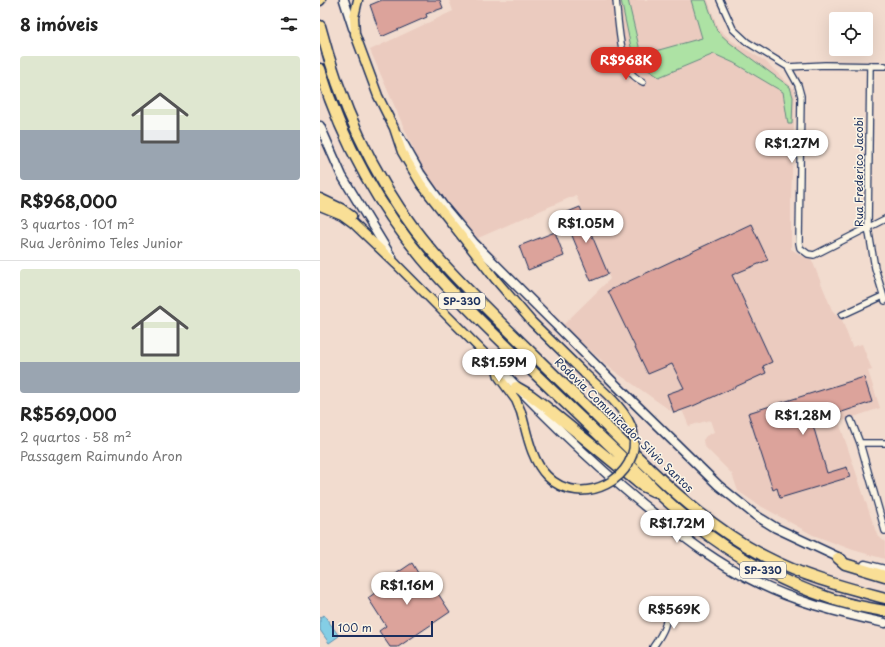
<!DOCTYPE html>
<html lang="pt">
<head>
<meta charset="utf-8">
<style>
  :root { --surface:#fff; --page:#f2f2f2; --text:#222; --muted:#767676; --line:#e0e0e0; --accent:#d93025 }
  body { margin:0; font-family:"Playpen Sans",sans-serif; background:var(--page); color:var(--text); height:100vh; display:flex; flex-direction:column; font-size:15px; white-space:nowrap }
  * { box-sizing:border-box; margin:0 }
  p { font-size:13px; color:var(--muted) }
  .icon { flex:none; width:22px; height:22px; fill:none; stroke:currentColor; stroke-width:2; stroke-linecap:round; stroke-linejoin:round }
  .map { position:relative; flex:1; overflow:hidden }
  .details { display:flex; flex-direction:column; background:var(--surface); width:320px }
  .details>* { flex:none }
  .controls { position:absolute; left:509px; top:12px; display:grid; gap:8px }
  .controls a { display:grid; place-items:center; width:44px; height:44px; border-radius:4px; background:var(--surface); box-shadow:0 4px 16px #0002; font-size:20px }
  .scale { position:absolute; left:12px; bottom:10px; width:101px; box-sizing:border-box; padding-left:4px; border:2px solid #1b2f5e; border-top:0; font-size:11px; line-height:14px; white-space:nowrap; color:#1b2f5e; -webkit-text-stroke:3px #fcf5e5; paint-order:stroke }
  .price { position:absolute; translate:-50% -34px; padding:0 9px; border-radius:14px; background:#fff; color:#222; font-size:13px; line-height:26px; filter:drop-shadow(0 1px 2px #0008) }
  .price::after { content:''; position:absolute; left:50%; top:24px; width:12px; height:9px; margin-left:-6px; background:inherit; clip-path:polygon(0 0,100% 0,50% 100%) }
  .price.active { background:var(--accent); color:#fff }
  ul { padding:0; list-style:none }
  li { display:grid; align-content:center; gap:8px; height:212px; padding:0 20px }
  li+li { border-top:1px solid var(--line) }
  li span { display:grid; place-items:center; height:124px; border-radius:4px; color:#555 }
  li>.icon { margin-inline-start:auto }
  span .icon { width:72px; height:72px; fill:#fffc; stroke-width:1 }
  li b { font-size:17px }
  h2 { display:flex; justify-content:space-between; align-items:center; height:48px; padding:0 20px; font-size:17px }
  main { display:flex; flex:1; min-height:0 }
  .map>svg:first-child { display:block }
</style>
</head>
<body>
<main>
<section class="details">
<h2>8 imóveis<svg class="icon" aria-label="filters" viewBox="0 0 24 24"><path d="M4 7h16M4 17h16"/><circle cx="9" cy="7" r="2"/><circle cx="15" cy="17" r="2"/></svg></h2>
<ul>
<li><span style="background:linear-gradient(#dfe7d0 60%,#9aa5b1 0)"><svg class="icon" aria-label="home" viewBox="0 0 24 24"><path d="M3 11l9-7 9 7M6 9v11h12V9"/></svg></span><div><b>R$968,000</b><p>3 quartos · 101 m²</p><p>Rua Jerônimo Teles Junior</p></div></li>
<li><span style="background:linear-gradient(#dfe7d0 75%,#9aa5b1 0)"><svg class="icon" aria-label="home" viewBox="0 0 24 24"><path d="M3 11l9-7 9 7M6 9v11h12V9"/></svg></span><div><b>R$569,000</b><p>2 quartos · 58 m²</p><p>Passagem Raimundo Aron</p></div></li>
</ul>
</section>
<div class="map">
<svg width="565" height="647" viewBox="0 0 565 647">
  <rect width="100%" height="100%" fill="#f2dccf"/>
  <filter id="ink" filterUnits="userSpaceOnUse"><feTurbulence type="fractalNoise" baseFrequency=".025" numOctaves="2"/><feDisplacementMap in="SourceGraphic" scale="8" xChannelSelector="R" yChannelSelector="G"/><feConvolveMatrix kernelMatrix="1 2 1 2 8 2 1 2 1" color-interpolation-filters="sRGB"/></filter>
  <g filter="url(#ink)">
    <path fill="#ebcbbf" d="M129 0H388L398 28 412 41 445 61 474 89 475 97 471 199V249L484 257 491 258 512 310 522 320 532 347 542 344 552 370 548 371 560 408 519 422 557 535 565 542V559L533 550 493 535 437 504 418 491 412 474 384 446 383 440 386 436 394 432 390 420 369 426 362 410 354 413 290 368 244 327 243 325 290 279 256 195 156 239 102 169 50 50 133 11Z"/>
    <path fill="#ade2a4" stroke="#648881" d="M301 0H308L321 55 382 38 371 0H386L397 31 410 43 470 87 473 97 472 124H468L463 92 414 63 394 54 339 77 314 61Z"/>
    <path fill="#84cee5" stroke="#5a8eaf" d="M4 615 19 636 9 643 0 630V618Z"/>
    <path fill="#dca39b" stroke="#1b2f5e" d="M62 0H120L123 8 106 14 107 17 61 37 50 5Z
      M260 207 288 274 271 281 243 214Z
      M431 224 448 260 412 275 452 362 443 366 446 373 373 406 354 413 347 394 364 388 352 364 328 374 288 291Z
      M235 232 244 256 208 270 199 246Z
      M544 377 552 402 492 422 507 473 527 467 530 477 460 498 457 488 453 490 428 413Z
      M92 563 101 578 106 575 130 612 78 647H70L59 631 66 626 48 598 63 587 61 584Z"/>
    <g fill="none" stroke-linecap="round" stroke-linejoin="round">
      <g stroke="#1b2f5e" stroke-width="8">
        <path id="minor" d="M296 0C298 18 300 55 309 70 312 75 317 79 323 82
          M400 0 413 29 427 42 468 67 505 65 565 66
          M550 65 548 227 555 268 565 301
          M468 67 478 85 481 96 479 243 480 248 488 254 494 255 565 219
          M522 315 563 296
          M531 420 540 443 565 531
          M540 443H565
          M333 647C345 630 347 624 348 604"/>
      </g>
      <g stroke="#1b2f5e" stroke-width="11">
        <path id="secondary" d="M24 0 33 28
          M0 126 22 176 72 258
          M79 136 100 173 124 207 154 243 299 388 398 485 435 515 456 528 522 559
          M176 365C228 420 282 473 342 520 370 542 398 563 430 579 472 601 519 613 565 623
          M545 565 565 570"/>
      </g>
      <g stroke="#1b2f5e" stroke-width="11">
        <path id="primary" d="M38 0 34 17 35 34 58 96 74 128 82 152 101 184 176 280 212 322 265 374
          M0 1 1 0
          M0 198 21 208 32 216
          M0 206 22 215 33 223 76 264 176 365 179 377 196 400 201 412"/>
      </g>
      <g stroke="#1b2f5e" stroke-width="13">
        <path id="motorway" d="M0 26C19 99 49 169 95 230 120 263 151 293 180 322 210 351 240 381 270 410 325 464 377 521 446 557 484 577 524 587 565 598
          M0 69C22 143 62 213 113 271 141 303 172 332 202 361 243 401 284 440 325 479 338 494 354 507 369 520 412 555 459 582 512 599 529 605 547 608 565 611
          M196 387 210 395 226 407 321 485 333 491
          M518 558 525 564 565 576"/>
      </g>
      <use href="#minor" stroke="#fcf5e5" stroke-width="5.5"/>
      <use href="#secondary" stroke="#fcf5e5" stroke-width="8"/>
      <use href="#primary" stroke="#f9df96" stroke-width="8"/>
      <use href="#motorway" stroke="#f9df96" stroke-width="10"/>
      <g stroke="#1b2f5e" stroke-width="11" stroke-linecap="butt">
        <path id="primary-bridge" d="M201 412C207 433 211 460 227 476 260 510 323 479 313 432 308 410 281 389 265 374"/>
      </g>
      <use href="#primary-bridge" stroke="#f9df96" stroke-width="8"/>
    </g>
  </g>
  <g text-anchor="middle" stroke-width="3" stroke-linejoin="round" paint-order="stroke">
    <g fill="#fcf5e5" stroke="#5e6a86" stroke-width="1">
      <rect x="119" y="293" width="46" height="16" rx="3"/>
      <rect x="420" y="562" width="46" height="16" rx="3"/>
    </g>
    <g font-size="10" font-weight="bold" fill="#1b2f5e">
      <text x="142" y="305">SP-330</text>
      <text x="443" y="574">SP-330</text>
    </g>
    <g font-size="11" fill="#1b2f5e" stroke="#fcf5e5">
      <text transform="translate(539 172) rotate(-90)" y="4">Rua Frederico Jacobi</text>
      <text transform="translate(304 425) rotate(44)" y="4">Rodovia Comunicador Silvio Santos</text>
    </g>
  </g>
</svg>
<div class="controls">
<a><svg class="icon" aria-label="locate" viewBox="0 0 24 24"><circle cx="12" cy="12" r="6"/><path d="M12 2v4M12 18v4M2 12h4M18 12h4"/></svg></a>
</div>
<div class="scale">100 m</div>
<b class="price active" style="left:306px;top:81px">R$968K</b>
<b class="price" style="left:472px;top:164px">R$1.27M</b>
<b class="price" style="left:266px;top:244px">R$1.05M</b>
<b class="price" style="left:179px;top:383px">R$1.59M</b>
<b class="price" style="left:483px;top:436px">R$1.28M</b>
<b class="price" style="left:357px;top:544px">R$1.72M</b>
<b class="price" style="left:87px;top:606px">R$1.16M</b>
<b class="price" style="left:354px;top:630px">R$569K</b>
</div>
</main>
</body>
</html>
